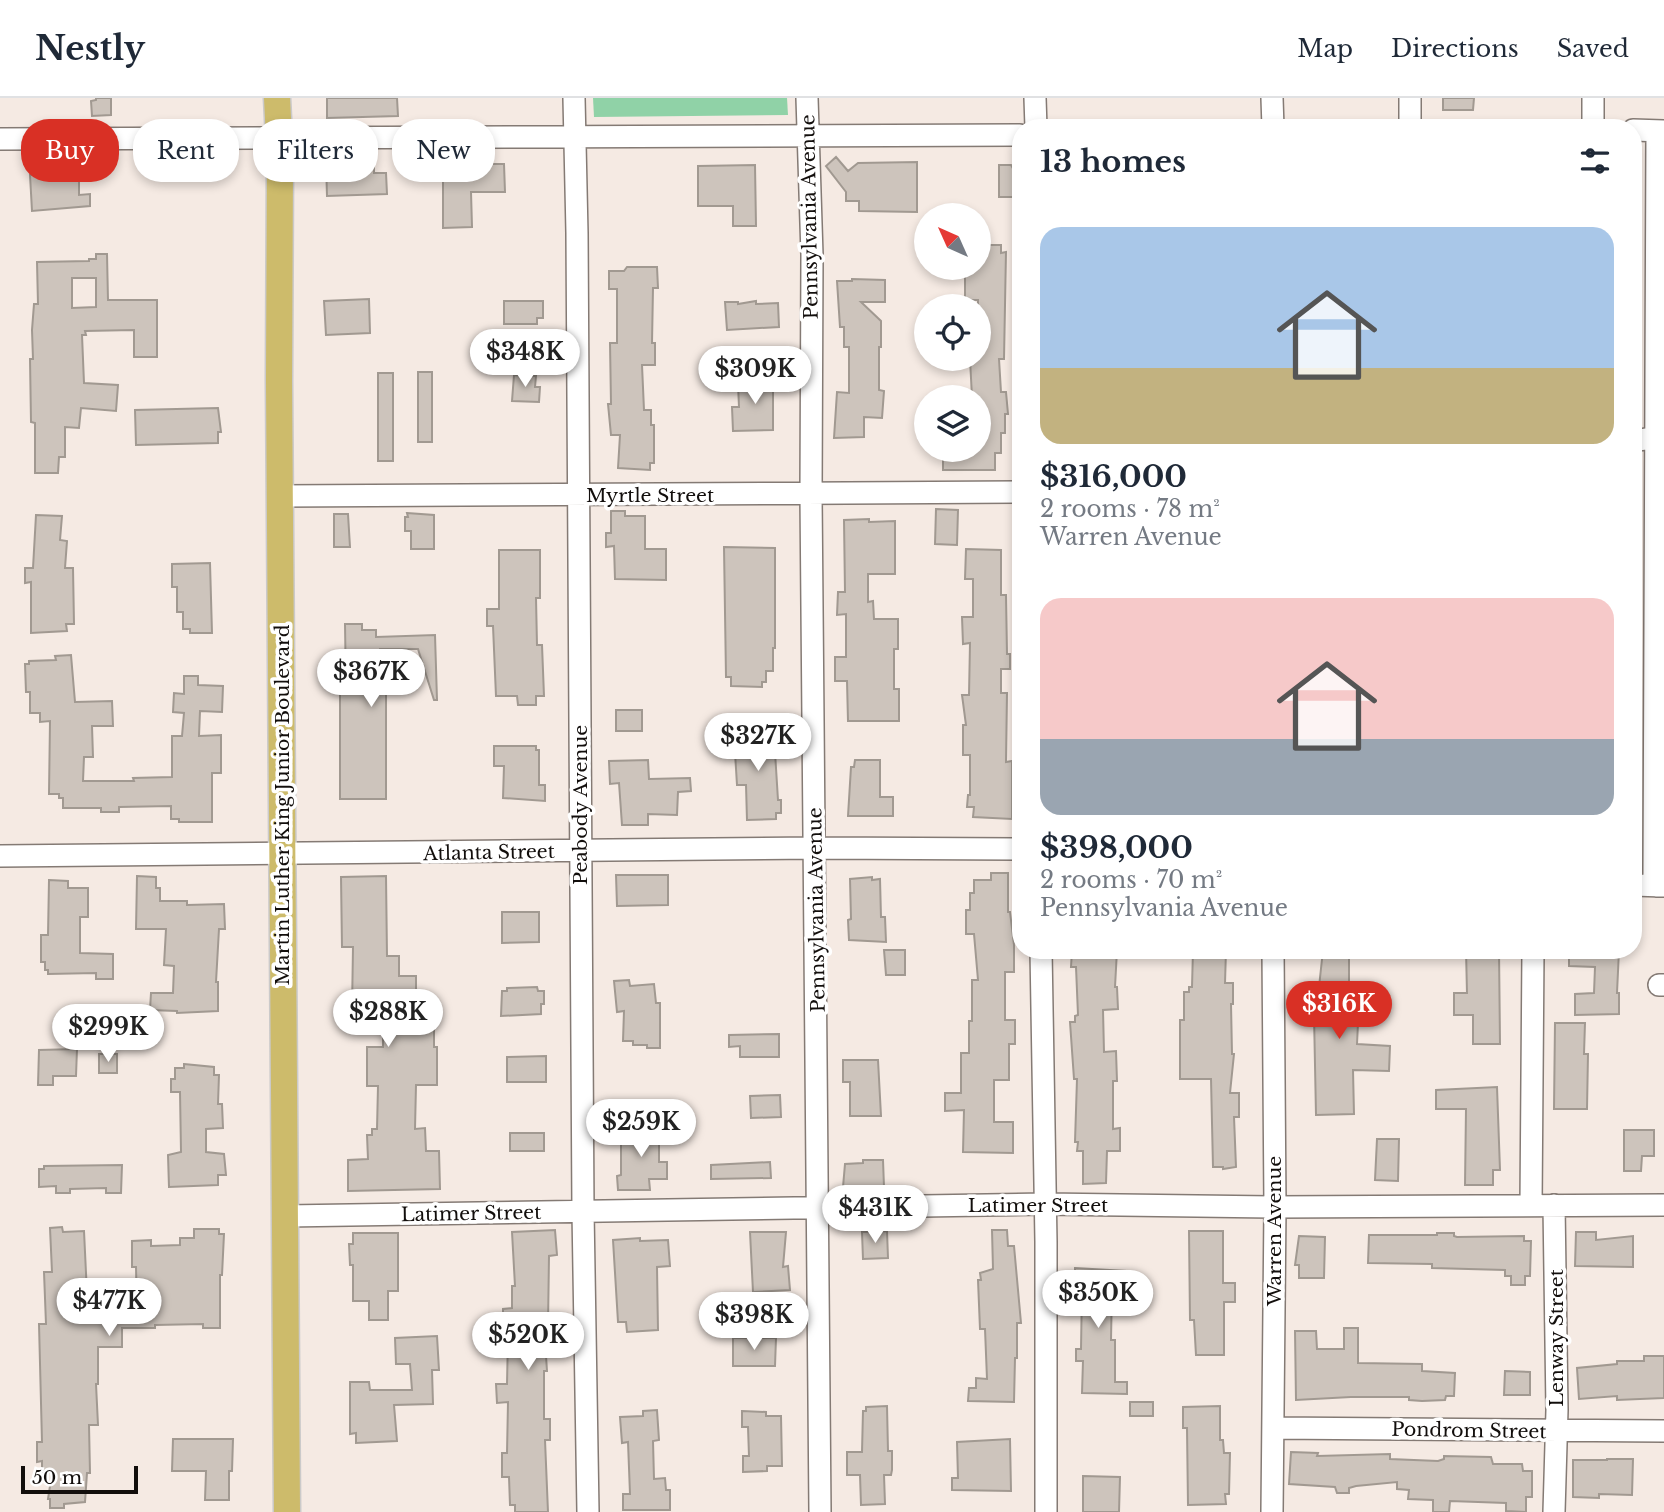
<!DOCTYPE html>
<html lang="en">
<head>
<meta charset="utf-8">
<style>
  :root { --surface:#fff; --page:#f6f6f7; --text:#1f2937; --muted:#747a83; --line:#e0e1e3; --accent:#d93025 }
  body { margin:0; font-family:"Libre Baskerville",serif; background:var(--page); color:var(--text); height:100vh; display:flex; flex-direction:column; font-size:26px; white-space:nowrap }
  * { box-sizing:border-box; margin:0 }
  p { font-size:23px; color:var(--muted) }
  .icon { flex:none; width:38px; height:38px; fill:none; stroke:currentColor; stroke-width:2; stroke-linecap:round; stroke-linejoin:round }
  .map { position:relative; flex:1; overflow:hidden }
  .details { position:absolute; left:1012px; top:21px; width:630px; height:840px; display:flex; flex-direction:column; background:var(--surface); border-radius:28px; box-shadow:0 4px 10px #0003 }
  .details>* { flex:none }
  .banner { position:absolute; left:21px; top:21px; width:665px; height:63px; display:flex; gap:14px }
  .needle { width:46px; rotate:315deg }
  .controls { position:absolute; left:914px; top:105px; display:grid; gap:14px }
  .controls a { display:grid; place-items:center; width:77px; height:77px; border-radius:50%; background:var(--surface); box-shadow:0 4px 10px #0003; font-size:35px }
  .scale { position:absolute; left:21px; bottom:18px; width:117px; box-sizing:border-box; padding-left:7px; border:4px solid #120e0c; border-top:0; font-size:19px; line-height:24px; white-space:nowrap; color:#120e0c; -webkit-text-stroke:5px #fff; paint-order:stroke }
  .price { position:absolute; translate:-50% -60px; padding:0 16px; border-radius:24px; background:#fff; color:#222; font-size:23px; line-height:46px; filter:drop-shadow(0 2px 4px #0008) }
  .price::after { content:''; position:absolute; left:50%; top:42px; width:21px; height:16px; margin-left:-10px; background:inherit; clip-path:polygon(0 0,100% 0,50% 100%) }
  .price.current { background:var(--accent); color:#fff }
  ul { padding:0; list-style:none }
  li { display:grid; align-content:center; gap:14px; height:371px; padding:0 28px }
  li span { display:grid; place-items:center; height:217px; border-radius:21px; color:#555 }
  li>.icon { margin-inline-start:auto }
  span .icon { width:126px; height:126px; fill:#fffc; stroke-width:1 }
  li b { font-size:30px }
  h2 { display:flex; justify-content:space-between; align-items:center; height:84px; padding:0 28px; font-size:30px }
  .tag { padding:0 24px; border-radius:28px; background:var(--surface); box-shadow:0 4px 10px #0003; font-size:24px; line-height:63px }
  .tag.current { background:var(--accent); color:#fff }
  header { display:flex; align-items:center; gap:42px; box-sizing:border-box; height:98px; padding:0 35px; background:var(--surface); border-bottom:2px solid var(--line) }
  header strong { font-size:33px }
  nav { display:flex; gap:38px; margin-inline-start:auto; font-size:24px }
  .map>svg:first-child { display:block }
</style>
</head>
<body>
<header>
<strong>Nestly</strong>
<nav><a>Map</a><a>Directions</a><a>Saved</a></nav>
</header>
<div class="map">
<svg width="1664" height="1414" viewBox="0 0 1664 1414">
  <rect width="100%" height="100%" fill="#f5eae3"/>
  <path fill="#90d2a7" d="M593 0H787L788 17 594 19Z"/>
  <path fill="#cdc4bc" stroke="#a19991" stroke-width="2" fill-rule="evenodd" d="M96 0H111V17L92 18 91 3 96 2Z
    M327 0H397L398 18 327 20Z
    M1443 0H1474L1473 12H1443Z
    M836 59 848 73 858 65 917 64V114L859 113V103H846V94L826 68Z
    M374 61V75H386L387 96 327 98 326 63Z
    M483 66H504L505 94H471L472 129 443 130V78L483 77Z
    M755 67 756 128H733V108H698V68Z
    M999 67H1011L1015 74V99H999Z
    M51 76V79L79 78V97L90 96V108L32 113 30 77Z
    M983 147H1001V155L1006 154 1004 261H999L1001 294H1006L1008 316H1005V335H1001V355H995V372H943V360H948V352H978V299H972L970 261H978V202H965V170H978V155H983Z
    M96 156H107L108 202H157V259H134V232L85 233 86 237H82L84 285 118 287 116 313 81 310 79 330 65 329V359H59L58 375H35V325L31 324 30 261H33L32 232 34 206H38L37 164 89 163V161H96ZM72 180H96V209L72 210Z
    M627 169H657L658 190H653L652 245H655V267H642L644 312H651V327H654V365H650V372L618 370 620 337H611L608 306H611L610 245H617V191H609V173H624Z
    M852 181 885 182V204H861L881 223V249H879V292L884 293 882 320 864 319V339L834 340 837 294 849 295V249H844V229H840L837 183H852Z
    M369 201 370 235 326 237 324 203Z
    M504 203H543V220H537V226H504Z
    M756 203V206L778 205 779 229 727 232 725 204H738V206Z
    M418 274H432V344H418Z
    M378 275H393V363H378Z
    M514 277 536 278 535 289H540L539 304 512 303Z
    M751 280H773V332L733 333 732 309H739L738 286 751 285Z
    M218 310 221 334H218V345L136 347 135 312Z
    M936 411 958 412 957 447 935 446Z
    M611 413H625V418H645V451H666V482L615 481 614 448 606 449V435H611Z
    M407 415 434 417V451H411V433H405V419H408Z
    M334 416H348L350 449H334Z
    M36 417 62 418 60 442 67 443 65 470H73L74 526H66L67 533 31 535V484L25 485V470H33Z
    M869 421V424L895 423V476H868V504L873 503 874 521H898V551H894V591H899V623H848L847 583H835V559H846V516L837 517 838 494H845L844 422Z
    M724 449 775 450V550H773V573H766V584H762V589L731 588V579H726Z
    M966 451 1001 452V497H1006L1007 556H1010V571H1001V595H1007L1006 664 1012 663V721L973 719 974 709H967L968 697H970V657H963V627H966L962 597H969L970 545 963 546 962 519H973V481H965Z
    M499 452H540V500H536L537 547H542L544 598H536V607H518L517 598H496L493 528H487V511H499Z
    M210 465 212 535H190V531H183V514H177V489H172V466Z
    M345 526H362V532H376V539L435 537 437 602H434L418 551H380L381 581H384V593H386V701H340V592H346Z
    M71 557 75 604 112 603 113 628H92L93 659H84L83 683H134L133 680 172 679V638H182L184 615 173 614 174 595 184 596V578H198V587L223 588 222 614 200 613 199 638 221 637V675H212V724H179V721H171V708L119 709V714H101V710H63V700H59V696H49L50 623 40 624V615H30V594H26L25 566H29V563L56 562 55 558Z
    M616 612H642V633H616Z
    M766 629 767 638H774L778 702H781V715H776V721L747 722 746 687H737L734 638H748V630Z
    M494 648H536V652H539V687H545V703L503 700 504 668H494Z
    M648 662 649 681 690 680 691 693 678 694 677 717 648 716V727H622L619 685 610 686 609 663Z
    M855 662H880V699H893V718H848L851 669H854Z
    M991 775H1008V814H1010L1014 847V874H1005V922H1015V946H1009V982H994V1024H1013V1055L963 1054 964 1012 945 1013V995H961V955H969V923H972V882H978L974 836H966V812H970V795H974V782H991Z
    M616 777H668V807L617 808Z
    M137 778 156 779V790H160V803H187V807L224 806 225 831H219L216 884H218V913L177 915V913L150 912 151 895H173L174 868 164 867 166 831H136Z
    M386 778 387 858H399V878H416V903H399L400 930H434V949H437V987H416L415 1031 425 1030 426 1053H439L440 1091 348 1093V1062L368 1061 367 1037H372V1031H377L378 988H367V949H383V912H352L353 849H342L341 779Z
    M872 779V782L880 781 881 819H885L886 844 849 842 848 822 851 821 850 781Z
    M49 782 68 783V790H88V819H80V855L113 856V881H96V875L48 876V872H45V864H41V837H48Z
    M502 814H539V844L502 845Z
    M884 852H905V877H886Z
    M1072 852H1117L1115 889H1117L1118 911 1103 912 1104 954 1116 953 1117 983H1113V1031L1120 1030V1053H1107L1106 1085 1083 1086V1053H1077L1078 1044H1075L1077 981H1074L1070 924H1075V918L1078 917 1076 869H1071Z
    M1193 852H1226L1225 885H1233V906H1231L1232 956H1234L1230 995H1239V1019H1234L1236 1069 1223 1071V1069H1213L1211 981H1180V922H1184V894H1189V889H1192Z
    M1323 852H1349V892L1344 891V917H1354V925H1358L1357 946 1390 948 1389 973 1353 972 1354 1016 1316 1017 1314 917H1316Z
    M1466 852H1499L1500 946H1473V917H1454V895H1467Z
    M1569 852H1619L1617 895H1619V916L1575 917V896L1594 895 1595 869 1569 868Z
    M629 882 630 888 654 886 656 905H660V950H647V947H633V943H623L624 913 617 914 614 883Z
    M537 889 538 893H544V906H541V916L501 918 502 893H507V890Z
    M1555 925H1585L1584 956H1588L1587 1011H1554Z
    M779 936V959H740V948L729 949V937Z
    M77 951 76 978H53V987H38L39 952Z
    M99 956H117V975H99Z
    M546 958V984H507V959Z
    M843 962H878L881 1018H850V984H843Z
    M184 966 214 969V977H219L218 1006H222L223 1030 206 1031V1054L224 1056 226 1077H218V1087L169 1089 168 1057 181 1054 180 994H171V981H175V970H184Z
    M1497 989 1500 1072H1493V1087H1465L1466 1011H1436V992Z
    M780 997 781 1019 751 1020 750 998Z
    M636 1027H659V1064H667V1081H649L650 1092H618L617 1078 621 1077V1038H636Z
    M1624 1032H1654V1058H1642L1641 1073H1624Z
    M510 1035H544V1053H510Z
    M1377 1041H1399L1398 1083 1375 1082Z
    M863 1062H883L884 1089H843L845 1066 863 1065Z
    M770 1064 771 1080 711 1081V1067Z
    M122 1067 121 1095H106V1090L70 1091V1095H56V1088L39 1089V1071H44V1068Z
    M62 1129 63 1134 84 1133 88 1217H137L136 1169H132V1143L151 1142V1148L180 1147V1140H194V1131H219V1136H224L222 1177H220V1230H203V1226L155 1227V1230H122V1249H98V1286H96L98 1327H89L90 1375H87L85 1404 64 1406V1410H50V1401H48L52 1375H42V1363L37 1364V1344H42L39 1226H46L44 1174H52L50 1130Z
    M555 1132 557 1157 549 1158 548 1227H544L547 1273H544V1321H550V1342H545L548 1414H515V1407H510L509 1379H502V1355H507L508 1304 497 1305 496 1286H507L508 1238H503V1211L512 1210V1188H515L512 1134Z
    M992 1132H1007L1008 1148H1014L1021 1225H1017V1260H1015L1014 1304 968 1303 969 1290H976V1280L987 1281 985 1231H980L978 1182H981L980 1175 993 1171Z
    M887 1133 888 1160 863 1161 862 1134Z
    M1189 1133H1223V1185H1235V1204H1224V1257H1196L1194 1222H1190Z
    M750 1134H786L783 1169 788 1168 790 1192 753 1194Z
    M1576 1134H1596V1142L1633 1138V1169L1575 1168Z
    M353 1135H398V1193H388V1222H369V1203H353V1167H350L349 1146H353Z
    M1437 1135H1454V1138L1457 1139 1524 1138V1143H1531L1530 1178H1525V1187H1511V1178H1505V1172L1432 1170V1166L1368 1165 1369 1137H1437Z
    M1299 1138 1325 1139 1324 1180H1299V1167H1295Z
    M640 1140V1143L668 1142 670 1168 657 1169 658 1232 627 1234 626 1224H618L613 1142Z
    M1075 1170 1126 1173V1189H1112L1111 1242H1115V1284H1127V1296L1082 1295 1083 1263H1076V1251H1081L1082 1190H1075Z
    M1344 1230H1358V1265L1422 1266V1273L1455 1275 1454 1298H1446L1445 1302 1422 1303 1409 1302V1299H1351L1296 1302 1295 1233H1316L1317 1251H1344Z
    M437 1238 439 1272H432L433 1306 394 1307 397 1343 356 1345V1335L350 1336V1284H369L370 1292H412L410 1266H396L395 1240Z
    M733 1240H776L775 1268H733Z
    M1644 1258H1664V1300L1617 1302V1298L1579 1301 1577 1270 1617 1266V1263H1644Z
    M1505 1273 1530 1274V1297H1504Z
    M1130 1304H1153V1318H1130Z
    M887 1308 888 1353H892V1372L891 1377H884L885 1406 861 1407 860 1377H847V1354H862L863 1313H866V1309Z
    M1220 1308V1342H1223L1224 1355H1230L1229 1396H1225L1226 1406 1188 1407 1187 1330H1183V1309Z
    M657 1312 659 1342 653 1343 654 1381 665 1380 666 1392H670V1412H623V1396H630L628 1344 622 1345 620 1319 643 1318V1313Z
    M742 1313 766 1314V1318H781L782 1368H767V1373L743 1374V1358H749L748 1329H742Z
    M173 1341H233L232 1373H229V1402H205L206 1373H172Z
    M1010 1341 1011 1393 952 1392V1380H958L957 1344Z
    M1291 1354 1318 1355 1317 1358 1390 1356V1361L1438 1363 1444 1361V1358L1491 1359 1493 1366H1522L1523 1373H1532V1399H1526V1414L1506 1413V1405L1450 1403 1449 1414H1433V1402L1408 1401 1409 1392 1397 1391V1384L1356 1388 1349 1390V1395H1337L1335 1389 1289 1386Z
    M1607 1361H1633L1632 1397 1599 1396V1400L1573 1399V1362H1607Z
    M1083 1378 1120 1379 1119 1414H1083Z"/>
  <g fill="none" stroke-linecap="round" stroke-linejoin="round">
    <g stroke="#847a74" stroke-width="24">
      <path id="minor" d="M574 0 577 135 583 1113 588 1414
        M807 0 812 157 811 397 820 1414
        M1035 0 1036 30
        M1272 0 1273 30
        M1410 0V30
        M1593 30V0
        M1633 32 1664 33
        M0 41 1020 37
        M1633 343 1664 338
        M280 398 1020 394
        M0 758 816 750 1020 751
        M1633 787 1664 788
        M1656 788 1654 776 1657 33
        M1041 852 1046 1144V1414
        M1659 887H1664
        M1531 1107 1533 852
        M1554 1107 1557 1312 1554 1414
        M286 1118 1045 1106 1275 1109 1664 1107
        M1273 1330 1664 1333
        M1272 1414 1275 1109 1273 852"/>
    </g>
    <g stroke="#cbcaca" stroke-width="29">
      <path id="major" d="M277 0 280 61 279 283 287 1414"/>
    </g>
    <use href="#minor" stroke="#fff" stroke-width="21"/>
    <use href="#major" stroke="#cdbb6b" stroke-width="26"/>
  </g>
  <g text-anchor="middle" stroke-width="7" stroke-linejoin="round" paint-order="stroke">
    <g font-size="19" fill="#120e0c" stroke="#fff">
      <text transform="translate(809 119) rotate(-91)" y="7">Pennsylvania Avenue</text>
      <text x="650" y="404">Myrtle Street</text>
      <text transform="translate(282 707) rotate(-90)" y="7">Martin Luther King Junior Boulevard</text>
      <text transform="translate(580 707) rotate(-90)" y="7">Peabody Avenue</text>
      <text transform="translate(489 754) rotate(-1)" y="7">Atlanta Street</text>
      <text transform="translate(816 812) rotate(-91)" y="7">Pennsylvania Avenue</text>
      <text x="1038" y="1114">Latimer Street</text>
      <text transform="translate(471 1115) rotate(-1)" y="7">Latimer Street</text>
      <text transform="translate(1274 1133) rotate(-90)" y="7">Warren Avenue</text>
      <text transform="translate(1556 1240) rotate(-90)" y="7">Lenway Street</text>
      <text transform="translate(1469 1332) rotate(1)" y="7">Pondrom Street</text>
    </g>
  </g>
</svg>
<div class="controls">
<a><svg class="needle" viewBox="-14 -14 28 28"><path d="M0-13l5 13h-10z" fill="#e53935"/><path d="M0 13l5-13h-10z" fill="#747a83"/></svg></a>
<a><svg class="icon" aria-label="locate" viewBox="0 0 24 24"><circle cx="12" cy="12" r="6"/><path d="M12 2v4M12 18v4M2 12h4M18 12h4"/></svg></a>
<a><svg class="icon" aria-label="layers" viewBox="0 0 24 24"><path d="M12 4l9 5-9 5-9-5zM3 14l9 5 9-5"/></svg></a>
</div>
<div class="scale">50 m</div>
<b class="price" style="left:525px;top:291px">$348K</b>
<b class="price" style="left:755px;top:308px">$309K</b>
<b class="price" style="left:371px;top:611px">$367K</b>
<b class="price" style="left:758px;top:675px">$327K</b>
<b class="price current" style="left:1339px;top:943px">$316K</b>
<b class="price" style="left:388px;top:951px">$288K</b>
<b class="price" style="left:108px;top:966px">$299K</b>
<b class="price" style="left:641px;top:1061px">$259K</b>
<b class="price" style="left:875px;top:1147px">$431K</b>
<b class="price" style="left:1098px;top:1232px">$350K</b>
<b class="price" style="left:109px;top:1240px">$477K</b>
<b class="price" style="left:754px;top:1254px">$398K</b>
<b class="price" style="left:528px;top:1274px">$520K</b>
<div class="banner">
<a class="tag current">Buy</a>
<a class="tag">Rent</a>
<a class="tag">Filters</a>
<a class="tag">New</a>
</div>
<section class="details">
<h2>13 homes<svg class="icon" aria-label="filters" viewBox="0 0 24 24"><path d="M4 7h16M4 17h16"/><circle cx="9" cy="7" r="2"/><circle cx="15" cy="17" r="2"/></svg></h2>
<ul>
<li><span style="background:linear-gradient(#a9c7e8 65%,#c2b280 0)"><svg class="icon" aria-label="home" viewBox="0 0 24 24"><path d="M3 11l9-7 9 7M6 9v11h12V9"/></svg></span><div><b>$316,000</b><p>2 rooms · 78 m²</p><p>Warren Avenue</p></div></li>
<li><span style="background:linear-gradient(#f6c9c9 65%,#9aa5b1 0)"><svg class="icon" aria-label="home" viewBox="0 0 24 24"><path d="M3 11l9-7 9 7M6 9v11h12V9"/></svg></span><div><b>$398,000</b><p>2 rooms · 70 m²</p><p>Pennsylvania Avenue</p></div></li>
</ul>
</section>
</div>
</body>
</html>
